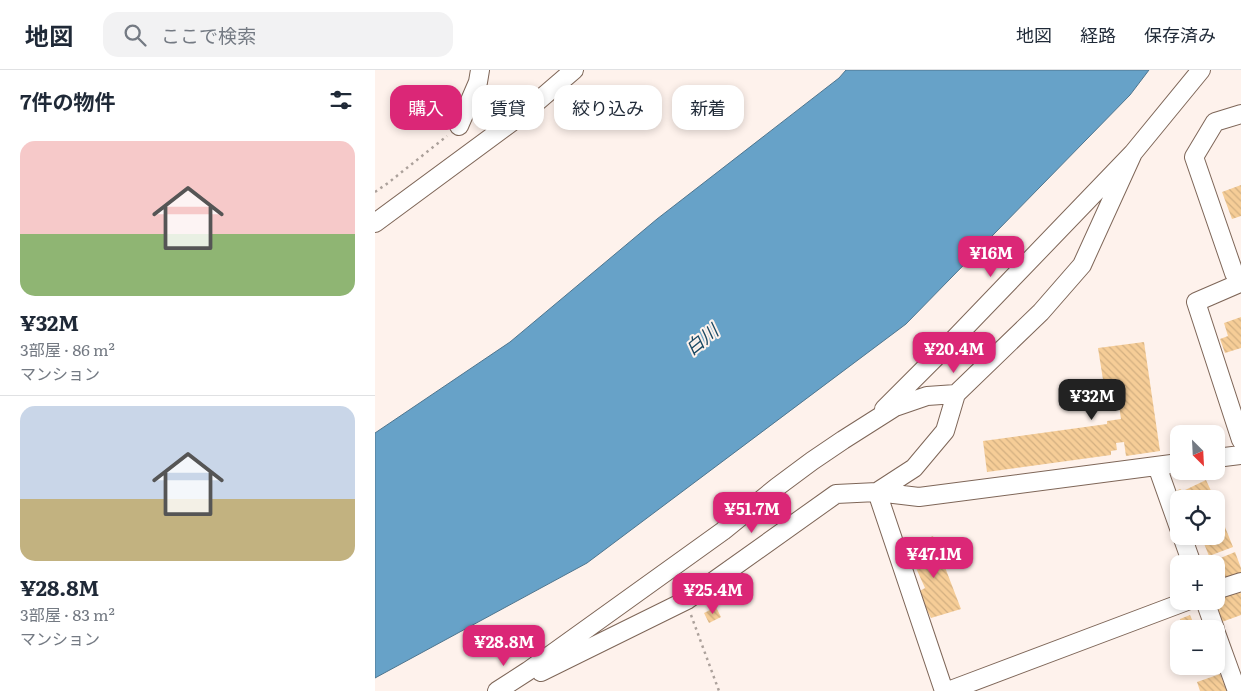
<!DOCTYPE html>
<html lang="ja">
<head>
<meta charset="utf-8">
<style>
  :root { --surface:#fff; --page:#f2f2f3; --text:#1f2937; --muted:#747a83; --line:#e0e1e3; --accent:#db2777 }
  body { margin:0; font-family:Literata,"Noto Sans JP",serif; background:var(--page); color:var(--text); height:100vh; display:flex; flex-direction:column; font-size:19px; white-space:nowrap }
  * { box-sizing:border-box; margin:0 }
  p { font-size:16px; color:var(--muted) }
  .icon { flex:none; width:28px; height:28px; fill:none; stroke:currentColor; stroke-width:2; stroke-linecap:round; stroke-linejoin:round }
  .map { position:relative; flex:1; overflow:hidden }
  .side { display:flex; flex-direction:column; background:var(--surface); width:375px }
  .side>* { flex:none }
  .hud { position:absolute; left:15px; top:15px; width:475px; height:45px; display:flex; gap:10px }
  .needle { width:32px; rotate:156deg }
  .fabs { position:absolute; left:795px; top:355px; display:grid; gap:10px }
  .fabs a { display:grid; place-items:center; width:55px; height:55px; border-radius:10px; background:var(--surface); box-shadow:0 2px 8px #0003; font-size:25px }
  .price { position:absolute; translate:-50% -42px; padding:0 11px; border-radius:10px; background:var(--accent); color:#fff; font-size:16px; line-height:32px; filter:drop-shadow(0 1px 2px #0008) }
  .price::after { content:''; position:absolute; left:50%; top:30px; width:15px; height:11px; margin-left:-8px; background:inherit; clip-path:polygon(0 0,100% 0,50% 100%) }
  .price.active { background:#222; color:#fff }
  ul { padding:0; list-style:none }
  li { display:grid; align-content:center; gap:10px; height:265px; padding:0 20px }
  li+li { border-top:1px solid var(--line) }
  li span { display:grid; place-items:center; height:155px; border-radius:15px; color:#555 }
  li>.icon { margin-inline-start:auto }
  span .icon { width:90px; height:90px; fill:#fffc; stroke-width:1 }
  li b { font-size:21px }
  h2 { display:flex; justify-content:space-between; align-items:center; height:60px; padding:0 20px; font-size:21px }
  .tag { padding:0 18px; border-radius:15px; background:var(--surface); box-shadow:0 2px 8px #0003; font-size:18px; line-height:45px }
  .tag.active { background:var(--accent); color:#fff }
  header { display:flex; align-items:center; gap:30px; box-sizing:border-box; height:70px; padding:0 25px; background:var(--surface); border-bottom:1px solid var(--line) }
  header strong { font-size:24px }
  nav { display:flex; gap:28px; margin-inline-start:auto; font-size:18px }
  .search { width:350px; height:45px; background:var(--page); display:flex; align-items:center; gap:12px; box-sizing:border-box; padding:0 18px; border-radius:15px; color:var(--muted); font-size:19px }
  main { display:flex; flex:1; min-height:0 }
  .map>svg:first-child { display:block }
</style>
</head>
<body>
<header>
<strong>地図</strong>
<div class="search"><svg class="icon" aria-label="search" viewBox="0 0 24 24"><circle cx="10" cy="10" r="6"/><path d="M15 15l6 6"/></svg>ここで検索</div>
<nav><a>地図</a><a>経路</a><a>保存済み</a></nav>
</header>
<main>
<section class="side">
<h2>7件の物件<svg class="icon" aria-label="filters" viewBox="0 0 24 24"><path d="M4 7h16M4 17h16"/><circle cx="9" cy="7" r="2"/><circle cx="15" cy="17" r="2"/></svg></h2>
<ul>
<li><span style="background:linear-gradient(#f6c9c9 60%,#8fb573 0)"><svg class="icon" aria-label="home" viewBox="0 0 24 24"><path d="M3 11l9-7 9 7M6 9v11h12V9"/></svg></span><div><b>¥32M</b><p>3部屋 · 86 m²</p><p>マンション</p></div></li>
<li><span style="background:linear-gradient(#c9d6e8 60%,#c2b280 0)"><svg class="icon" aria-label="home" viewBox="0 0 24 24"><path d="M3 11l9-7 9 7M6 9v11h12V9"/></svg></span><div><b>¥28.8M</b><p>3部屋 · 83 m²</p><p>マンション</p></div></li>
</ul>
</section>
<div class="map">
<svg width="866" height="621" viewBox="0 0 866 621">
  <defs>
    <pattern id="building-back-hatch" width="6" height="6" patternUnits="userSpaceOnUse" patternTransform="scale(1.25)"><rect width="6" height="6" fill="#f6cd97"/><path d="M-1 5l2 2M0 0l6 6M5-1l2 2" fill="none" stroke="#d2af81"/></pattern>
  </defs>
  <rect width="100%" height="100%" fill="#fef2ec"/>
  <path fill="#67a2c8" stroke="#4e758e" d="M471 0H774L755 25 531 254 212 493 0 608V363L135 272 282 149 464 8Z"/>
  <path fill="url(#building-back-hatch)" d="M866 115V146L857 149 847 122Z
    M866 247V278L850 283 845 269 853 266 849 253Z
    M769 272 785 381 751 386 749 372 741 373 742 380 736 381V385L612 402 608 371 732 354V351L746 349 741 315 729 316 723 278Z
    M831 410 837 423 826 429H810L809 427 801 430 797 423 805 419 808 421Z
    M841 431 849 446 841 450Z
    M850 457 858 477 834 486 826 466H841V460Z
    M558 466 586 539 556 548 543 522 550 518 532 478Z
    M860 482 866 498V505L841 515V494H831Z
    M864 519 866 524V545L844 553 836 531H841V526Z
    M341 537 346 547 334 553 329 543Z
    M815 545 821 559H808L805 549Z
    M845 604 852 621H825L822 612Z"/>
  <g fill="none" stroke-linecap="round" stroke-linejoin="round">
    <g stroke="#7e6658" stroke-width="20">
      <path id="minor" d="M866 44 840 52 819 87 859 203 865 213 821 232 866 370
        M84 56 103 12 105 0
        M0 153 149 43 199 0
        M509 339 580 268 758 83 826 0
        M841 388 866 385
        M782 396 804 458
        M807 466 817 494
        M841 520 866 512
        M830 531 840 559
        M841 563 862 621
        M166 602 312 530 461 424 502 422 539 398 570 361 581 324
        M122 621 153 601 348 461 402 417 437 391 468 370 520 337 552 326 581 324 666 242 707 195 758 83
        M569 621 502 422 544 427 804 393
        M573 621 812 531"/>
    </g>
    <path stroke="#aca19b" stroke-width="2.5" stroke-dasharray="2.5 4" stroke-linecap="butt" d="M0 122 13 113 72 66
      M316 545 344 621"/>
    <use href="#minor" stroke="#fff" stroke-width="18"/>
  </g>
  <g text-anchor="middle" stroke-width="4" stroke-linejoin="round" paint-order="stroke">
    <g font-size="18" font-style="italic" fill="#1b4964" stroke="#fef2ec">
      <text transform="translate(327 270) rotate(-39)" y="6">白川</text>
    </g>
  </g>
</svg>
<div class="fabs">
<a><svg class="needle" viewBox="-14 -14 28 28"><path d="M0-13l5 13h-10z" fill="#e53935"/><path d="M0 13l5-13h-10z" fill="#747a83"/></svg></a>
<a><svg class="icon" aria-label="locate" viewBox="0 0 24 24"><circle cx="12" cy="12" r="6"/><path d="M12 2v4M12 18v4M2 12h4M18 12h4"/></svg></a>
<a>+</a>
<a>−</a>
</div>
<b class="price" style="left:616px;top:208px">¥16M</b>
<b class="price" style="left:579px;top:304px">¥20.4M</b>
<b class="price active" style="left:717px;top:351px">¥32M</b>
<b class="price" style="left:377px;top:464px">¥51.7M</b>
<b class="price" style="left:559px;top:509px">¥47.1M</b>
<b class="price" style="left:338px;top:545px">¥25.4M</b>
<b class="price" style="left:129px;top:597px">¥28.8M</b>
<div class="hud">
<a class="tag active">購入</a>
<a class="tag">賃貸</a>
<a class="tag">絞り込み</a>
<a class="tag">新着</a>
</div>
</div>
</main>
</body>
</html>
